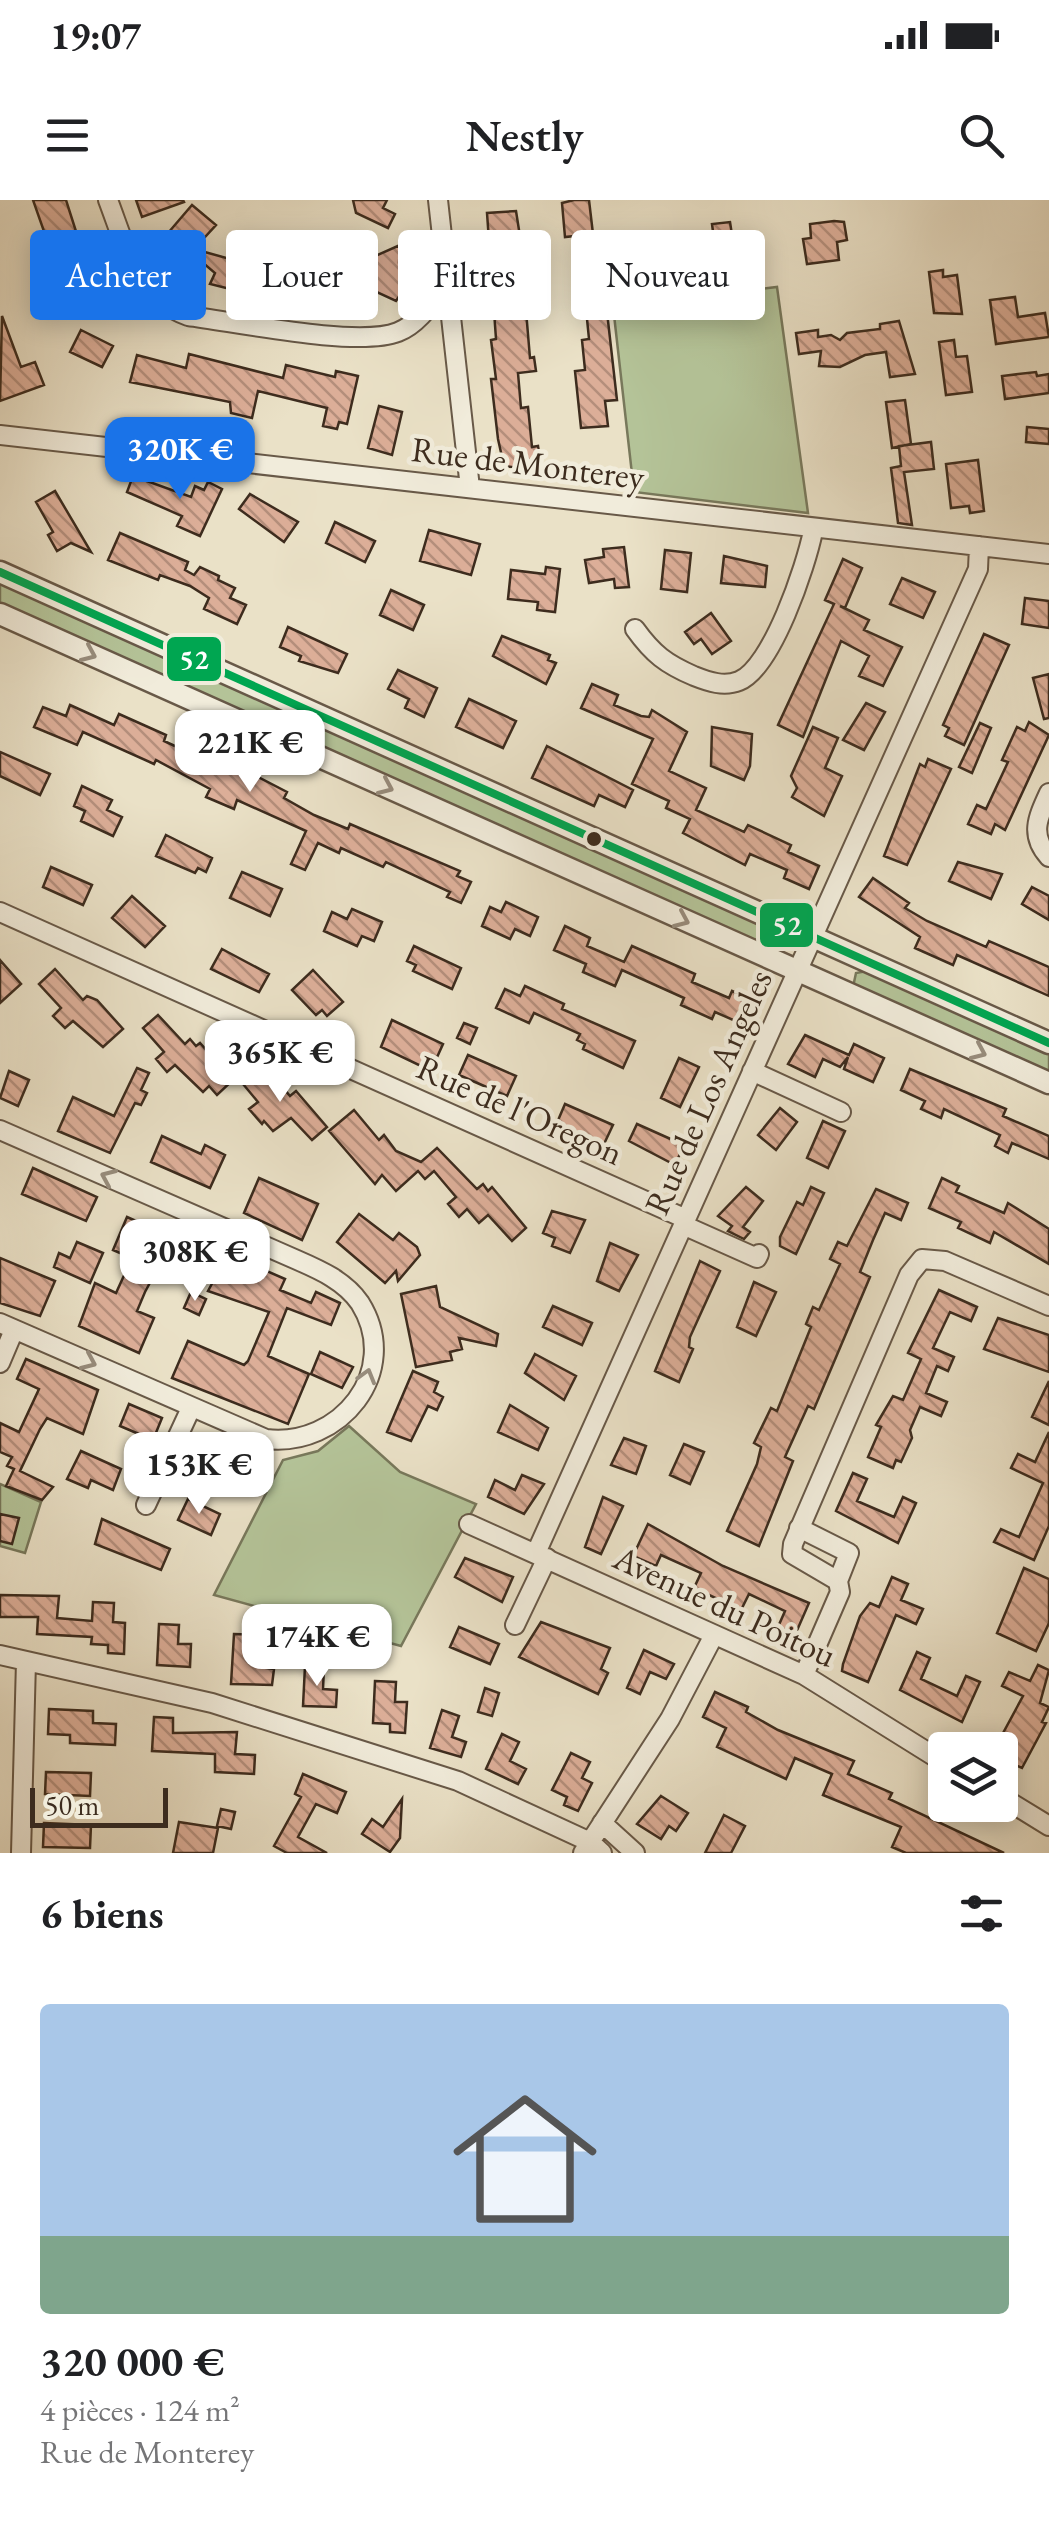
<!DOCTYPE html>
<html lang="fr">
<head>
<meta charset="utf-8">
<style>
  :root { --surface:#fff; --page:#f2f2f2; --text:#202124; --muted:#757577; --accent:#1a73e8 }
  body { margin:0; font-family:"EB Garamond",serif; background:var(--page); color:var(--text); height:100vh; display:flex; flex-direction:column; font-size:38px; white-space:nowrap }
  * { box-sizing:border-box; margin:0 }
  p { font-size:32px; color:var(--muted) }
  .icon { flex:none; width:55px; height:55px; fill:none; stroke:currentColor; stroke-width:2; stroke-linecap:round; stroke-linejoin:round }
  .map { position:relative; height:1653px; overflow:hidden }
  .details { display:flex; flex-direction:column; background:var(--surface); flex:1 }
  .details>* { flex:none }
  .hud { position:absolute; left:30px; top:30px; width:990px; height:90px; display:flex; gap:20px }
  .buttons { position:absolute; left:928px; top:1532px; display:grid; gap:20px }
  .buttons a { display:grid; place-items:center; width:90px; height:90px; border-radius:10px; background:var(--surface); box-shadow:0 5px 25px #0003; font-size:50px }
  .scale { position:absolute; left:30px; bottom:25px; width:138px; box-sizing:border-box; padding-left:10px; border:5px solid #3d2c1e; border-top:0; font-size:28px; line-height:35px; white-space:nowrap; color:#3d2c1e; -webkit-text-stroke:8px #f1ecdb; paint-order:stroke }
  .price { position:absolute; translate:-50% -85px; padding:0 22px; border-radius:20px; background:#fff; color:#222; font-size:32px; line-height:65px; filter:drop-shadow(0 2px 5px #0008) }
  .price::after { content:''; position:absolute; left:50%; top:60px; width:30px; height:22px; margin-left:-15px; background:inherit; clip-path:polygon(0 0,100% 0,50% 100%) }
  .price.selected { background:var(--accent); color:#fff }
  ul { padding:0; list-style:none }
  li { display:grid; align-content:center; gap:20px; height:530px; padding:0 40px }
  li span { display:grid; place-items:center; height:310px; border-radius:10px; color:#555 }
  li>.icon { margin-inline-start:auto }
  span .icon { width:180px; height:180px; fill:#fffc; stroke-width:1 }
  li b { font-size:42px }
  h2 { display:flex; justify-content:space-between; align-items:center; height:120px; padding:0 40px; font-size:42px }
  .chip { padding:0 35px; border-radius:10px; background:var(--surface); box-shadow:0 5px 25px #0003; font-size:35px; line-height:90px }
  .chip.selected { background:var(--accent); color:#fff }
  .status { display:flex; justify-content:space-between; align-items:center; height:70px; padding:0 50px; background:var(--surface); direction:ltr }
  .status svg { height:28px; fill:currentColor }
  header { display:flex; justify-content:space-between; align-items:center; height:130px; padding:0 40px; background:var(--surface); font-size:45px; font-weight:600 }
  .map>svg:first-child { display:block }
</style>
</head>
<body>
<div class="status"><b>19:07</b><svg viewBox="0 0 49 12"><path d="M0 12V9h3v3zM5 12V6h3v6zM10 12V3h3v9zM15 12V0h3v12zM26 1h20v11H26zM47 4h2v5h-2z"/></svg></div>
<header><svg class="icon" aria-label="menu" viewBox="0 0 24 24"><path d="M4 6h16M4 12h16M4 18h16"/></svg>Nestly<svg class="icon" aria-label="search" viewBox="0 0 24 24"><circle cx="10" cy="10" r="6"/><path d="M15 15l6 6"/></svg></header>
<div class="map">
<svg width="1049" height="1653" viewBox="0 0 1049 1653">
  <defs>
    <pattern id="building-back-hatch" width="6" height="6" patternUnits="userSpaceOnUse" patternTransform="scale(2.5)"><rect width="6" height="6" fill="#dcae98"/><path d="M-1 5l2 2M0 0l6 6M5-1l2 2" fill="none" stroke="#b48e7b"/></pattern>
  </defs>
  <rect width="100%" height="100%" fill="#eae1c7"/>
  <filter id="stains"><feTurbulence type="fractalNoise" baseFrequency=".002" numOctaves="4"/><feColorMatrix values="0 0 0 0 .2 0 0 0 0 .09 0 0 0 0 .02 0 0 0 .5 -.17"/></filter>
  <radialGradient id="worn" r=".72"><stop offset=".6" stop-color="#630" stop-opacity="0"/><stop offset="1" stop-color="#630" stop-opacity=".3"/></radialGradient>
  <path fill="#b4c398" stroke="#78785b" stroke-width="2.5" d="M777 87 808 313 634 292 613 106Z
    M0 380 760 723 759 738 752 742 0 406Z
    M867 771 1049 852V878L853 787 856 773Z
    M349 1226 400 1272 476 1304 401 1446 214 1395 283 1260 318 1251Z
    M0 1284 41 1302 25 1353 0 1346Z"/>
  <path fill="url(#building-back-hatch)" stroke="#3d2c1e" stroke-width="2.5" d="M33 0H66L81 47 53 57Z
    M136 0H183L184 2 142 17Z
    M353 0H387L383 8 395 14 388 28 356 13Z
    M574 0H589L593 34 565 37 562 3Z
    M192 5 216 25 194 49 266 69 274 35 288 38 283 61 344 73 336 112 240 84 238 91 210 84 215 73 168 33Z
    M516 11 528 87H524L530 158 534 157 536 171 518 173 521 208 528 207 532 247 538 246 541 266 519 268 504 266 498 239 491 179H496L491 140 496 139 487 13Z
    M834 21 844 22 847 40 837 42 839 60 807 64 803 39 811 38 810 24Z
    M730 22 732 35 714 39 712 24Z
    M738 34 740 55 751 64 739 79 731 72 722 84 707 72Z
    M400 45 399 63 409 82 396 101 370 89V73L373 57Z
    M665 54 669 87 639 91 634 57Z
    M943 70V77L957 75 962 114 934 113 929 72Z
    M63 75 74 105 52 112 41 82Z
    M611 91 613 111 607 112 617 200 605 201 608 226 581 228 575 171 585 170 582 140 589 139 586 109 598 108 596 92Z
    M1015 97 1018 117 1045 113 1049 137 996 144 990 100Z
    M2 116 21 167 35 162 44 185 0 201Z
    M899 121 915 174 890 177 886 152 865 155 840 167 819 166 821 151 799 154 796 133 818 130V137L831 135 840 140 847 133 880 129V124Z
    M81 130 113 146 102 167 70 152Z
    M954 140 956 157 967 156 972 192 946 195 939 142Z
    M189 154 283 178 286 165 335 177 336 171 358 176 347 224 339 222 337 229 323 226 327 208 258 191 252 218 231 213 230 202 130 182 137 155 186 168Z
    M1036 172 1037 176 1049 174V193L1005 199 1002 176Z
    M905 200 911 244 892 248 886 202Z
    M379 206 402 212 392 255 368 248Z
    M1027 227 1049 229V244L1026 242Z
    M931 242 934 269 904 272 912 325 898 323 891 268 901 266 899 246Z
    M978 260 984 311 970 313 969 306 951 308 946 264Z
    M133 276 191 297 195 286 204 290 208 282 222 289 200 336 177 326 182 316 127 292Z
    M55 291 91 352 71 343 57 351 48 335 53 332 36 302Z
    M250 294 298 322 284 342 239 309Z
    M335 322 375 341 365 362 326 343Z
    M429 330 480 344 471 375 420 361Z
    M120 333 188 362 185 370 194 375 200 367 219 376 218 380 235 388 230 398 246 405 237 424 204 409 209 398 190 386 160 375 158 380 108 360Z
    M624 347 629 387 615 388 614 379 589 383 585 360 604 357 603 349Z
    M665 350 691 353 687 392 661 389Z
    M724 356 767 366 765 387 721 383Z
    M843 359 862 368 845 408 840 406 869 420 864 430 902 447 883 486 859 476 869 456 841 441 803 537 778 525 834 404 825 400Z
    M546 367 560 369 555 412 537 410 538 402 508 399 511 370 545 374Z
    M902 378 935 392 923 418 890 404Z
    M391 390 424 405 413 430 380 415Z
    M1025 398 1049 401V428L1022 424Z
    M711 413 731 441 712 454 701 439 694 444 685 432Z
    M288 427 347 454 338 473 299 461 301 456 280 447Z
    M984 434 1009 445 964 545 945 536 949 528 943 525Z
    M502 436 550 455 548 460 556 463 546 484 493 456Z
    M398 470 437 488 424 517 405 508 409 499 388 489Z
    M1049 474V518L1044 519 1033 478Z
    M592 484 618 495 614 505 641 516 649 517 652 510 687 532 669 571 706 588 696 610 744 632 748 625 791 645 788 652 819 666 809 689 784 678 787 670 771 663 750 654 745 665 683 633 690 619 666 608 669 601 632 584 653 539 581 508Z
    M469 499 516 521 503 548 456 527Z
    M866 503 885 512 864 550 843 540Z
    M70 505 114 525 119 514 166 535 164 541 190 553 194 544 287 592 284 598 314 615 348 629 350 624 460 671 457 676 471 682 461 703 447 697 450 692 386 662 383 667 341 648 339 653 318 643 305 670 291 664 306 631 237 600 234 609 206 597 210 589 156 560 154 564 83 532 77 545 34 527 43 507 66 516Z
    M1029 522 1049 535 1005 630 995 624 991 634 968 624 977 605 986 609 1008 562 1002 560 1017 527 1025 531Z
    M980 523 991 528 972 573 959 567Z
    M712 527 752 534 750 566 744 580 711 566Z
    M813 527 838 538 825 568 842 576 824 616 792 597 797 588 791 576Z
    M547 546 633 590 625 607 599 595 594 606 532 578Z
    M0 552 50 574 40 595 0 576Z
    M928 559 951 569 907 665 884 656 920 564 925 567Z
    M82 586 112 600 107 610 122 617 113 636 81 621 85 611 74 606Z
    M166 635 212 658 206 672 198 668 195 673 156 656Z
    M958 662 1002 674 991 699 949 681Z
    M51 667 92 685 83 705 43 687Z
    M242 672 282 689 270 716 230 698Z
    M873 678 909 703 905 708 927 721 986 747 989 741 1049 767V796L957 755 953 765 915 748 920 737 859 697Z
    M1032 687 1049 696V720L1022 704Z
    M132 696 165 726 145 747 112 718Z
    M506 702 538 717 530 736 515 729 510 739 482 726 490 707 501 712Z
    M352 709 382 722 374 741 362 736 357 746 324 731 332 712 347 719Z
    M565 726 590 738 587 746 624 762 632 746 695 774 692 782 729 798 732 791 758 802 747 826 715 812 712 819 681 805 684 798 622 770 615 786 583 772 586 764 554 750Z
    M414 746 461 768 452 789 413 771 416 765 407 761Z
    M222 749 269 774 259 792 211 769Z
    M0 760 21 784 0 803Z
    M55 769 83 800 87 796 97 800 123 829 103 847 73 821 65 828 53 816 61 808 39 784Z
    M313 770 343 802 327 816 322 810 316 815 292 790Z
    M525 786 564 804 562 809 635 841 623 868 583 849 585 844 577 840 580 834 534 813 529 823 496 808 505 789 520 796Z
    M158 815 185 844 190 839 196 846 200 843 233 880 217 895 209 886 203 892 175 865 167 872 156 859 164 852 143 828Z
    M392 820 443 844 433 866 423 861 421 866 381 847Z
    M464 823 477 828 470 844 457 838Z
    M805 835 849 855 854 844 884 858 873 882 844 869 848 857 840 867 823 859 815 877 788 864Z
    M468 855 516 876 507 896 459 875Z
    M679 858 699 867 680 907 661 898Z
    M253 865 278 893 284 889 290 896 296 891 327 927 312 940 291 918 273 931 264 921 262 924 249 909 258 902 238 878Z
    M137 868 149 873 141 890 147 893 141 905 135 903 110 953 58 931 73 897 114 916Z
    M910 869 1006 909 1003 916 1049 936V959L1012 943 1008 953 995 946 1000 935 944 909 941 918 921 909 925 901 901 890Z
    M9 871 29 880 18 906 0 898Z
    M565 904 613 925 603 946 556 925Z
    M780 908 797 922 776 950 758 935Z
    M354 910 379 940 384 935 396 951 421 962 437 948 477 989 483 984 488 991 492 987 526 1028 512 1041 488 1015 479 1023 467 1009 459 1017 448 1004 456 997 434 971 425 979 418 971 396 991 382 975 375 984 329 931Z
    M823 921 845 931 828 968 807 958Z
    M637 924 684 945 675 965 629 941Z
    M162 936 201 954 205 945 225 955 210 988 151 962Z
    M33 968 97 997 86 1021 22 994Z
    M259 978 318 1004 302 1040 244 1013Z
    M942 978 959 986 956 992 1004 1013 1008 1003 1049 1029V1064L994 1032 990 1043 958 1028 961 1022 929 1008Z
    M746 987 763 1001 743 1027 750 1032 744 1039 728 1031 732 1026 718 1016Z
    M811 987 824 993 796 1054 780 1046V1037L797 1002 803 1005Z
    M876 989 908 1003 901 1020 885 1013 873 1040 860 1072 870 1077 814 1209 808 1206 785 1257 793 1261 759 1346 727 1331 757 1264 761 1247 754 1243 771 1208 777 1211 811 1127 806 1124 813 1107 819 1110 840 1064 830 1059 838 1042 847 1046Z
    M552 1011 585 1020 570 1053 552 1046 555 1038 543 1033Z
    M359 1014 393 1040 399 1033 417 1047 420 1055 398 1081 396 1071 385 1083 337 1042Z
    M127 1017 188 1044 174 1077 166 1073 162 1081 153 1077 145 1092 137 1111 154 1118 139 1153 79 1126 95 1083 116 1093 132 1058 113 1050Z
    M77 1042 103 1053 90 1083 54 1067 59 1053 70 1058Z
    M610 1043 638 1055 619 1091 597 1081Z
    M228 1054 285 1079 280 1090 311 1103 316 1092 340 1103 331 1125 287 1108 268 1156 309 1174 288 1224 172 1178 188 1141 244 1165 248 1161 269 1112 208 1091Z
    M0 1058 55 1081 40 1116 0 1103Z
    M700 1061 720 1071 690 1137 689 1147 693 1149 679 1182 655 1171Z
    M754 1082 776 1092 756 1136 737 1127Z
    M436 1086 440 1107 498 1134 496 1146 459 1138 462 1149 450 1152 452 1160 416 1167 401 1094Z
    M939 1090 977 1107 971 1121 950 1112 933 1148 954 1157 948 1171 937 1166 926 1193 947 1202 941 1216 920 1207 910 1230 912 1238 901 1262 896 1260 893 1268 868 1257 881 1227 876 1225 893 1196 903 1200 921 1159 908 1153Z
    M191 1092 206 1099 199 1115 184 1108Z
    M553 1106 592 1123 582 1145 543 1127Z
    M998 1118 1049 1135V1172L984 1149Z
    M320 1152 353 1167 342 1188 311 1174Z
    M535 1154 576 1176 564 1200 525 1173Z
    M26 1159 98 1190 83 1234 47 1218 40 1229 20 1271 53 1287 42 1300 6 1286 14 1269 7 1266 12 1257 0 1252V1223L19 1232 39 1189 17 1179Z
    M413 1171 438 1182 434 1192 443 1197 437 1210 428 1206 411 1241 387 1232Z
    M1049 1181V1225L1032 1217Z
    M129 1204 162 1218 153 1240 120 1226Z
    M510 1205 548 1228 538 1250 498 1232Z
    M1049 1232V1326L1034 1360 994 1342 1001 1329 1019 1337 1043 1283 1011 1268 1018 1254 1035 1262Z
    M201 1235 243 1255 233 1279 191 1257Z
    M624 1238 646 1246 636 1274 611 1265Z
    M684 1244 704 1252 690 1284 670 1275Z
    M81 1251 121 1269 113 1290 91 1280 88 1288 67 1279Z
    M853 1273 867 1279 857 1301 894 1317 903 1297 916 1303 898 1343 836 1311Z
    M522 1275 544 1284 524 1314 488 1297 495 1280 515 1290Z
    M603 1297 623 1306 601 1354 585 1347Z
    M188 1299 220 1314 211 1335 178 1320Z
    M0 1314 19 1318 12 1344 0 1341Z
    M102 1319 170 1349 161 1370 95 1344Z
    M648 1324 723 1366 809 1403 795 1435 778 1427 785 1411 749 1394 741 1410 694 1388 701 1373 661 1355 656 1366 633 1356Z
    M465 1358 513 1377 502 1402 455 1377Z
    M1024 1368 1049 1379V1423L1036 1451 997 1433Z
    M892 1377 908 1384 901 1400 923 1409 916 1424 896 1415 868 1482 842 1471 843 1464 860 1416 870 1403 879 1407Z
    M0 1395 59 1396 57 1418 92 1421 93 1402 114 1403 113 1422 125 1423 124 1454 108 1453V1445L91 1444 92 1437 37 1434 38 1417H0Z
    M541 1422 610 1448 601 1469 608 1473 598 1494 519 1457Z
    M159 1424 179 1425 178 1444H191L190 1467 157 1465Z
    M459 1427 499 1444 490 1464 450 1447Z
    M234 1434 268 1435 266 1468 274 1469 272 1485 231 1484Z
    M644 1450 674 1464 666 1479 650 1472 640 1494 627 1488Z
    M917 1452 930 1458 921 1479 957 1496 966 1476 980 1482 962 1522 900 1490Z
    M1038 1465 1049 1470 1040 1503 1049 1507 1042 1522 1046 1523 1022 1568 1000 1558 996 1546 1023 1496 1002 1486 1009 1472 1030 1481Z
    M305 1466 324 1467 323 1489 337 1490 336 1507 303 1506Z
    M375 1481 396 1482 395 1502H407L405 1533 390 1532V1524L373 1523Z
    M485 1488 499 1493 492 1516 478 1512Z
    M715 1492 748 1507 746 1512 778 1530 854 1561 848 1574 892 1593 889 1599 1004 1653H906L892 1647 901 1627 823 1595 832 1574 795 1558 786 1579 717 1547 726 1528 703 1517Z
    M49 1509 93 1511V1523L116 1524 115 1545 70 1543V1535L48 1534Z
    M442 1510 459 1516 452 1537 466 1542 461 1557 430 1548Z
    M154 1517 173 1518V1533L237 1532 235 1554 255 1555 254 1574 215 1572V1554L152 1551Z
    M502 1534 519 1542 510 1561 526 1569 518 1584 486 1569Z
    M571 1553 590 1562 582 1578 592 1583 578 1611 564 1605 567 1597 552 1590Z
    M46 1572 91 1573 90 1596 45 1594Z
    M303 1574 346 1592 337 1613 316 1604 298 1637 327 1653H287L274 1646 301 1597 295 1594Z
    M661 1596 688 1613 676 1631 669 1626 661 1639 637 1624Z
    M402 1599 400 1638 390 1652 362 1634 372 1619 383 1627Z
    M221 1609 235 1612 231 1629 217 1626Z
    M724 1615 745 1626 731 1653H705Z
    M179 1622 218 1628 213 1653H173Z
    M44 1623 91 1625 90 1648 43 1647Z"/>
  <g fill="none" stroke-linecap="round" stroke-linejoin="round">
    <g stroke="#685948" stroke-width="22">
      <path id="minor" d="M108 0C126 47 137 98 188 116 236 122 358 148 398 132 419 124 433 101 447 83
        M438 0 470 288
        M0 235 1049 354
        M635 429C653 454 666 464 694 476 709 482 724 487 739 481 772 468 806 366 813 331
        M1049 593C1038 617 1029 635 1049 657
        M0 712 686 1019
        M752 871 841 912
        M0 930 297 1060C320 1070 345 1081 360 1103 403 1172 339 1248 266 1239L0 1123
        M683 1025 757 1058 759 1054
        M0 1163 14 1130
        M146 1305 191 1208
        M469 1324 804 1475 945 1563
        M799 1328 849 1353 838 1381
        M536 1353 978 369 979 346
        M515 1425 547 1358
        M0 1455 212 1503 458 1581 590 1642 602 1653
        M804 1475 840 1392 838 1381 792 1354 793 1344 909 1075 922 1059 945 1061 1049 1106
        M1000 1596 1049 1626
        M602 1623 635 1653
        M21 1653 26 1461
        M583 1653 670 1519 714 1435"/>
    </g>
    <g stroke="#685948" stroke-width="25">
      <path id="tertiary" d="M0 372 1049 843
        M0 414 1049 883"/>
    </g>
    <use href="#minor" stroke="#f1ecdb" stroke-width="18"/>
    <use href="#tertiary" stroke="#f1ecdb" stroke-width="20"/>
    <g stroke="#f1ecdb" stroke-width="15">
      <path id="bus-1" d="M0 372 1049 843"/>
    </g>
    <use href="#bus-1" stroke="#00a651" stroke-width="8"/>
  </g>
  <defs><path id="oneway-chevron" d="M-2-3.5L2.5 0L-2 3.5" fill="none" stroke-width="1.6" stroke-linecap="round" stroke-linejoin="round" transform="scale(2.5)"/></defs>
  <g stroke="#978c7c">
    <use href="#oneway-chevron" transform="translate(89 454) rotate(24)"/>
    <use href="#oneway-chevron" transform="translate(386 587) rotate(24)"/>
    <use href="#oneway-chevron" transform="translate(682 720) rotate(24)"/>
    <use href="#oneway-chevron" transform="translate(979 852) rotate(24)"/>
    <use href="#oneway-chevron" transform="translate(108 977) rotate(-156)"/>
    <use href="#oneway-chevron" transform="translate(89 1162) rotate(24)"/>
    <use href="#oneway-chevron" transform="translate(367 1176) rotate(-74)"/>
  </g>
  <circle fill="#3d2c1e" stroke="#f1ecdb" stroke-width="4" cx="594" cy="639" r="9"/>
  <g text-anchor="middle" stroke-width="9" stroke-linejoin="round" paint-order="stroke">
    <g font-size="35" fill="#3d2c1e" stroke="#f1ecdb">
      <text transform="translate(528 263) rotate(7)" y="12">Rue de Monterey</text>
      <text transform="translate(708 892) rotate(-66)" y="12">Rue de Los Angeles</text>
      <text transform="translate(520 910) rotate(24)" y="12">Rue de l'Oregon</text>
      <text transform="translate(725 1406) rotate(25)" y="12">Avenue du Poitou</text>
    </g>
  </g>
  <g stroke="#f1ecdb" stroke-width="4">
    <rect x="165" y="435" width="58" height="48" rx="10" fill="#00a651"/>
    <rect x="758" y="701" width="57" height="48" rx="10" fill="#00a651"/>
  </g>
  <g font-size="28" text-anchor="middle" font-weight="bold" fill="#fff">
    <text x="194" y="469">52</text>
    <text x="787" y="735">52</text>
  </g>
  <rect width="100%" height="100%" filter="url(#stains)"/>
  <rect width="100%" height="100%" fill="url(#worn)"/>
</svg>
<div class="buttons">
<a><svg class="icon" aria-label="layers" viewBox="0 0 24 24"><path d="M12 4l9 5-9 5-9-5zM3 14l9 5 9-5"/></svg></a>
</div>
<div class="scale">50 m</div>
<b class="price selected" style="left:180px;top:302px">320K €</b>
<b class="price" style="left:250px;top:595px">221K €</b>
<b class="price" style="left:280px;top:905px">365K €</b>
<b class="price" style="left:195px;top:1104px">308K €</b>
<b class="price" style="left:199px;top:1317px">153K €</b>
<b class="price" style="left:317px;top:1489px">174K €</b>
<div class="hud">
<a class="chip selected">Acheter</a>
<a class="chip">Louer</a>
<a class="chip">Filtres</a>
<a class="chip">Nouveau</a>
</div>
</div>
<section class="details">
<h2>6 biens<svg class="icon" aria-label="filters" viewBox="0 0 24 24"><path d="M4 7h16M4 17h16"/><circle cx="9" cy="7" r="2"/><circle cx="15" cy="17" r="2"/></svg></h2>
<ul>
<li><span style="background:linear-gradient(#a9c7e8 75%,#7fa58c 0)"><svg class="icon" aria-label="home" viewBox="0 0 24 24"><path d="M3 11l9-7 9 7M6 9v11h12V9"/></svg></span><div><b>320 000 €</b><p>4 pièces · 124 m²</p><p>Rue de Monterey</p></div></li>
</ul>
</section>
</body>
</html>
